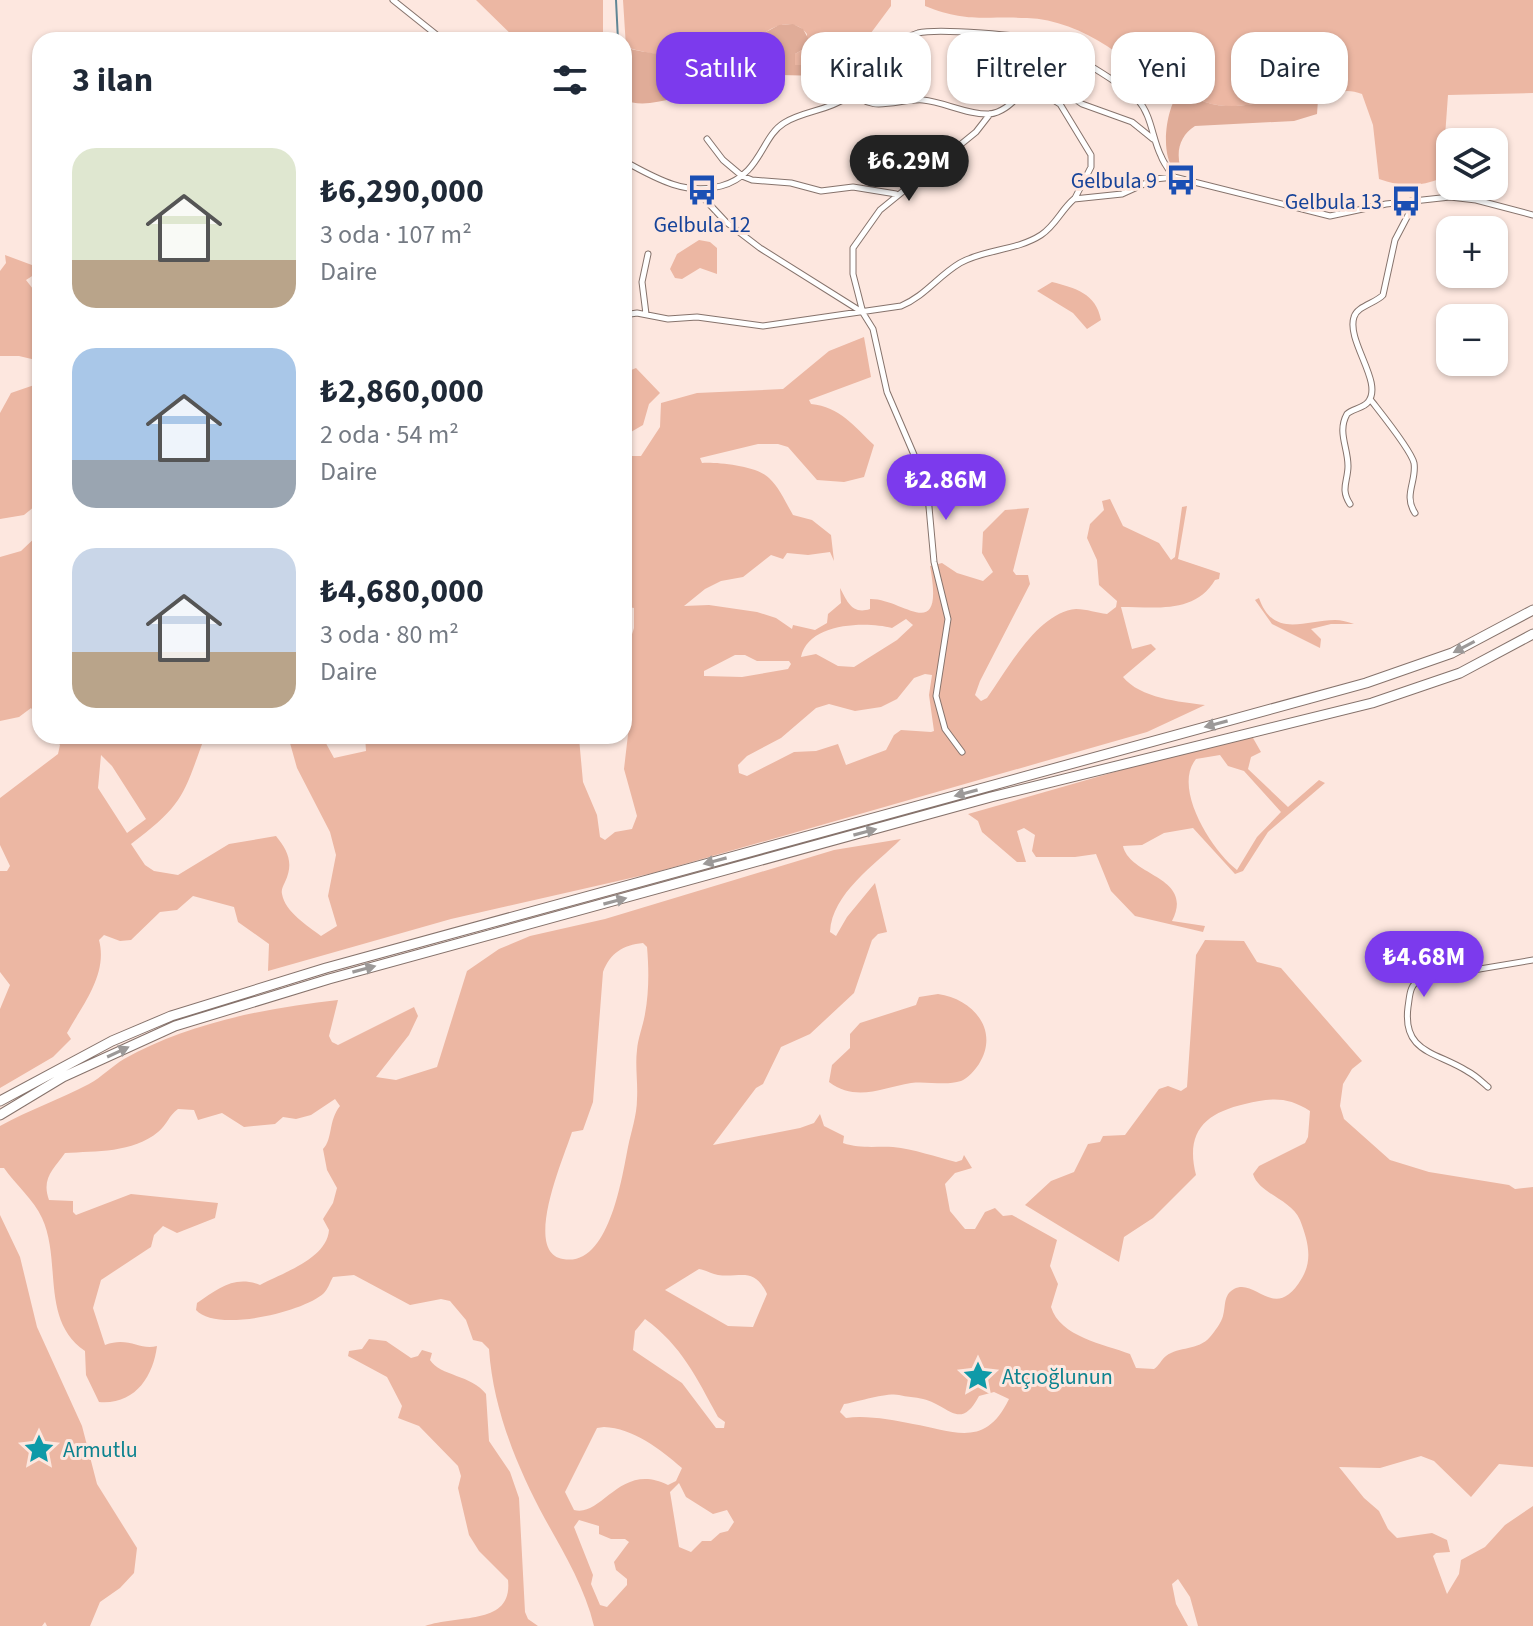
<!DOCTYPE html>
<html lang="tr">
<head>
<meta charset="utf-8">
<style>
  :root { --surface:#fff; --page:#f2f2f3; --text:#1f2937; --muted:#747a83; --accent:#7c3aed }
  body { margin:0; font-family:"Source Sans 3",sans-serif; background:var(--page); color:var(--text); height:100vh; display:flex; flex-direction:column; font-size:30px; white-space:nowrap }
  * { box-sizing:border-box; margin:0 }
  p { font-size:26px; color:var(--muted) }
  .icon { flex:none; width:44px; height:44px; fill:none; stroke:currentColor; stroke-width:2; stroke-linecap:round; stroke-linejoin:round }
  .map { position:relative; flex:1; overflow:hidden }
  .side { position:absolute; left:32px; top:32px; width:600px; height:712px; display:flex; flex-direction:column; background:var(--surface); border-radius:24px; box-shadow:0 2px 6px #0004 }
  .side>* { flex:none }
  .top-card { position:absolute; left:656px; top:32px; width:756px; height:72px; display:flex; gap:16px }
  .controls { position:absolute; left:1436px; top:128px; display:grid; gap:16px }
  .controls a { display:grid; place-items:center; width:72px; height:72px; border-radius:16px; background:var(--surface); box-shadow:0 2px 6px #0004; font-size:40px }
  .price { position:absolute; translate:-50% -68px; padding:0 18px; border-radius:28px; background:var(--accent); color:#fff; font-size:26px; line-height:52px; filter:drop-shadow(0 2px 4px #0008) }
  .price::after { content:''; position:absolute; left:50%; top:48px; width:24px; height:18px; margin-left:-12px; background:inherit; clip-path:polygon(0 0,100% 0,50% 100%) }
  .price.on { background:#222; color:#fff }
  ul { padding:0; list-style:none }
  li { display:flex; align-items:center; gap:24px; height:200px; padding:0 40px }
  li span { display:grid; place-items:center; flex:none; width:224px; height:160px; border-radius:24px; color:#555 }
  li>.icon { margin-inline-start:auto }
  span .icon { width:96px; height:96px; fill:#fffc; stroke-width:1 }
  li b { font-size:34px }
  h2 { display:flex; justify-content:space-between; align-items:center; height:96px; padding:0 40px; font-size:34px }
  .pill { padding:0 28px; border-radius:24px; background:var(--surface); box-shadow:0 2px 6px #0004; font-size:28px; line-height:72px }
  .pill.on { background:var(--accent); color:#fff }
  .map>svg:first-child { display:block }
</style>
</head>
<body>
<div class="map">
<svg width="1533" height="1626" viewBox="0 0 1533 1626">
  <rect width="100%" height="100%" fill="#fde7df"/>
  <path fill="#ecb7a3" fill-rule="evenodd" d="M476 0H603V40H517Z
    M623 0H891V6L865 41H855L858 59 842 71 829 72V69L795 65V54L807 47V34C796 20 780 23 766 32 765 50 751 58 735 49L728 58 736 70 703 73 700 78C682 53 652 56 626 47Z
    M925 0H1533V93L1448 95 1442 178C1420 187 1401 187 1379 179L1373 125 1362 94C1345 87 1334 93 1318 100L1311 90C1267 101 1222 120 1182 90L1172 103C1137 63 1083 20 1027 18 985 16 967 23 925 6Z
    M699 240 710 242 717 248V274L700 268 682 279 675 278 670 269 677 254Z
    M5 255 40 268V271L26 280 40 298V361L19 356H0V271L6 263Z
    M1052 282C1075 288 1096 293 1101 320L1087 329 1073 313 1037 291Z
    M864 337 871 377 809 400 811 404C840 407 854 426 874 445L864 477 844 482 817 480 788 447 778 444H758L700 458 702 463C718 462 757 466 769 478 779 487 786 503 793 515L812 520 831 535 834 561 830 552 808 555 787 553 783 559 771 555 743 577 721 581 705 589 684 606 709 605 757 612 776 618 792 629 793 625 815 630 827 623 828 614 841 603 840 588C847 601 852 615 870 609V599C903 598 945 647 930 566L942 563 957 573 983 581 993 572 982 553 983 532 1005 510 1029 508 1013 571 1016 575H1028L1030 584 980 681 975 695 981 701 987 698C1007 670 1038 612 1076 609 1087 609 1097 613 1107 614L1116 607 1117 601 1099 585 1097 560 1087 538 1090 524 1104 510 1102 501 1110 499 1123 526 1159 543 1171 560 1175 557 1182 507 1187 506 1178 559 1220 573 1219 579 1215 580C1195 614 1155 607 1121 607L1132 649 1151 644 1156 649 1123 677C1140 698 1180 702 1205 705L1147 732 653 873 451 919 268 971 269 944 238 922 234 907 193 896 177 910 160 912 131 940 120 941 104 935 99 940C108 974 83 1004 67 1033L71 1039 53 1057 0 1088V1009L10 985 0 972V871H7L10 866 0 845V798L58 754 60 745 54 736H205C183 796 184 804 131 844L145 865 154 871 178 875 229 844 276 836C288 851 294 863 285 882 283 886 281 890 282 894 285 912 308 926 321 936L337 926 328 896 336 855 330 832 297 768 288 736H322L334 758 366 751 365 736H556L566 740 579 738 583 782 597 815 600 837 605 840 615 832 632 829 637 816 624 769 629 726 624 701V659L634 628V608L624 606V456H641L660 427 661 403 697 393 783 389 829 351ZM906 619 913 625 897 640 854 667 838 666 816 654 801 657C808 623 865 621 892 628ZM735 655H745L757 661H789L791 664 788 669 742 677 704 676V671ZM925 674 932 675 929 695 934 731 931 732 901 730 894 735 886 750 846 765 838 744 816 751 794 752 747 776 739 773 738 765 747 756 781 738 816 708 829 704 855 711 881 707 897 699 914 678ZM101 755 112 766 146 819 127 833 98 788Z
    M636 368 660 393 649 404 643 425 624 436V373Z
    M40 383V502L24 515 0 519V413L11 393Z
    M40 533V719L31 708 19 717 0 721V557L21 551Z
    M1259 598C1273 639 1305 620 1335 620 1341 620 1348 622 1354 624H1331L1311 629 1321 639 1320 648 1272 624 1255 600Z
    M1240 736 1253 738 1261 752 1251 757 1248 769 1288 807 1319 780 1325 783 1268 832 1243 871 1235 874 1193 828 1164 833 1142 845 1123 846C1130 877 1195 876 1172 921L1205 926 1203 932 1135 916 1111 891 1096 854 1075 857H1036L1032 851 1035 835 1024 828 1017 831 1026 862H1017L982 832 978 821 968 814ZM1220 755 1228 766 1244 771 1281 812 1257 837 1237 870C1212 851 1172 788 1196 759Z
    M901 839C875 865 832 893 830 932L836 936 847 917 875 883 887 932 878 934 872 940 854 993 810 1034 781 1047 763 1084 756 1088 713 1145 800 1128 814 1123 820 1114 824 1126 844 1136 843 1143C861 1149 876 1146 893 1147 914 1149 936 1157 956 1162L962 1160 964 1155 972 1168 955 1173 945 1184 950 1211 965 1229H975L985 1212 995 1208 1003 1216 1012 1215 1057 1240 1050 1266 1058 1284 1051 1307C1060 1337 1104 1344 1130 1354L1136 1368 1154 1369C1159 1366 1161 1360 1166 1356 1179 1346 1198 1351 1210 1337 1215 1331 1221 1323 1223 1316 1226 1306 1223 1295 1234 1289 1256 1277 1275 1324 1302 1278 1313 1259 1308 1241 1300 1220 1291 1199 1259 1194 1253 1174L1259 1166 1305 1143 1308 1137 1310 1111C1287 1096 1270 1098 1245 1104 1205 1113 1185 1132 1196 1175L1153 1218 1124 1237 1119 1262 1025 1205 1051 1181 1074 1172 1088 1144 1100 1142 1103 1136 1125 1135 1159 1089 1168 1086 1181 1091 1187 1087 1196 955 1205 940 1244 941 1257 962 1281 968 1362 1061 1352 1069 1343 1084 1340 1106 1344 1119 1390 1160 1429 1172 1509 1185 1515 1189 1533 1187V1467L1499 1464 1471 1497 1434 1461 1421 1456 1380 1468 1339 1467 1364 1498 1379 1511 1388 1529 1397 1538 1432 1533 1447 1540 1450 1552 1436 1553 1433 1556 1447 1594 1459 1574 1461 1560 1485 1547 1505 1525 1533 1506V1626H1198L1190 1597 1178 1579 1172 1584 1176 1604 1188 1626H594C585 1588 564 1553 545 1519 517 1467 493 1409 489 1349L482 1342 473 1340 466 1320 450 1301 441 1299 410 1305 354 1275 333 1277C330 1282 328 1289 324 1293 304 1312 216 1333 196 1310L197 1303C218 1289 234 1275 260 1285 282 1273 327 1259 329 1230L323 1219 333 1203 337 1188 327 1170 323 1149C333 1139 328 1121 340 1106L335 1099 311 1115 296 1119 283 1117 275 1124 244 1127 222 1113 198 1120 194 1110 178 1109C169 1115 167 1125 158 1132 133 1153 96 1151 65 1153 54 1169 41 1178 49 1200L73 1201V1212L76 1215 131 1194 218 1203 215 1218 177 1233 163 1226 154 1235 151 1247 101 1280 93 1308 105 1345C129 1336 140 1351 157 1346 153 1377 135 1405 99 1402L86 1375 85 1351C40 1320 62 1261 42 1218 34 1200 15 1184 4 1168H0V1126C29 1110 60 1099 89 1084 102 1077 112 1066 124 1059 188 1023 266 1008 338 1000L329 1036 332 1042 338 1045 414 1007 418 1016 409 1035 376 1077 396 1080 437 1067 467 971 499 949 530 936 605 919 834 850ZM643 943 647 947C649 970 649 992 645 1014 643 1026 638 1038 637 1050 635 1066 638 1083 637 1099 637 1115 631 1132 628 1147 622 1177 609 1268 563 1259 522 1252 564 1157 572 1132L583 1130 593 1102 603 972C610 953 623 945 643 943ZM699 1269C706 1270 711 1274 718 1275 741 1278 754 1266 767 1294L753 1327 728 1326 665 1290ZM645 1319C682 1346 696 1377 718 1417L725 1422 724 1428H716L682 1383 633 1350 635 1331ZM994 1392 1009 1399C985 1449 954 1431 913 1424 892 1420 867 1415 846 1418L840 1412 844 1404C857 1402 888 1392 899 1395 907 1397 915 1397 923 1399 949 1405 960 1432 979 1396ZM604 1427C633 1428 660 1449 682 1468L676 1481 668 1485C620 1461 602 1518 574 1510L565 1492 597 1428ZM679 1483 686 1497 713 1514 727 1510 734 1522 728 1531 720 1533 711 1541H702L691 1552 679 1547 670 1492ZM579 1520 599 1526V1534L611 1539H625L629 1542 614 1562 616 1570 627 1579V1585L607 1607 600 1605 591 1584 593 1575 574 1527Z
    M938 994C973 999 1000 1030 979 1064 975 1070 968 1078 961 1081 946 1086 927 1081 911 1083 882 1088 856 1102 829 1082L832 1065 850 1048V1034L860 1023 916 1005 919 997Z
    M0 1215 20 1257 37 1327 82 1426 97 1484 137 1548 134 1573 120 1588 100 1602 90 1626H47L45 1622 42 1626H0Z
    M369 1339 386 1341 411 1358 418 1356 422 1350 432 1353 430 1360C440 1376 472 1375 486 1394L489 1441 510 1472 519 1498 525 1612 528 1619 538 1626H425C459 1614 513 1626 508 1580L479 1551 469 1535 458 1488 461 1476 458 1466 419 1426 398 1418 402 1406 387 1377 348 1356 349 1351 362 1349Z"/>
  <path fill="#e0ac98" d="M793 24 803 29 809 40 807 47 795 54V65H825L829 69 828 74C807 77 756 75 736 70L728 58 730 51 755 52 763 45 766 32 779 25Z
    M624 47C646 55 682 52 697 73 701 79 699 84 703 91 681 95 643 111 624 99Z
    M1182 89C1220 121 1269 100 1312 90L1318 100 1317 114 1294 121 1195 126C1181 135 1176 149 1180 166L1175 170C1159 156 1166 103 1182 89Z"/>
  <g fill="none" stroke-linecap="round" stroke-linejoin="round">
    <path stroke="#608695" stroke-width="2" d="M616 0 618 40"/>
    <g stroke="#86736c" stroke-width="7">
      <path id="minor" d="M393 0 443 40
        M1026 90 1039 91 1060 104 1091 155V167L1075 198
        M855 91C867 115 901 98 923 100 944 102 968 115 989 114 1013 112 1024 82 1046 79L1082 104 1132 122 1153 139
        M707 139 723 160 742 176 752 180 791 183 821 191 853 187 896 194
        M624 161C655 178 685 196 721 186 761 175 761 137 784 123 803 111 827 111 846 98 871 79 887 42 918 33 937 28 1026 35 1045 42 1066 50 1123 84 1138 100 1152 116 1152 138 1161 156 1164 164 1169 170 1174 177
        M697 191 726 222 760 248 862 312
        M646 314 642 282 648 254
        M624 315 637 313 668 319 697 317 763 326 901 306C925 296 938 276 960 263 985 249 1016 251 1041 235 1056 225 1061 210 1074 199L1122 194 1155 179 1174 177 1330 216 1386 204 1450 197 1476 200 1533 215
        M1370 399C1380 412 1411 450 1414 463 1417 481 1403 495 1415 513
        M1350 504C1340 489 1348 481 1348 466 1348 447 1337 432 1347 414 1352 409 1364 408 1368 402 1384 383 1346 341 1354 317 1357 306 1376 303 1383 295L1395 240 1416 200
        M962 752 945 729 936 696 948 619 934 562 927 485 887 392 873 329 863 313 853 274V248L880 210 976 132 990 114
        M1488 1087C1481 1081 1475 1075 1467 1071 1437 1052 1402 1053 1408 1007 1410 995 1409 986 1420 979L1533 960"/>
    </g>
    <g stroke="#86736c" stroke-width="11">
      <path id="trunk" d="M0 1101 112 1041 171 1016 326 968 1366 683 1452 653 1533 610
        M0 1115 63 1077 175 1026 329 979 991 797 1372 703 1460 673 1533 634"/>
    </g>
    <use href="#minor" stroke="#fff" stroke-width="5"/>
    <use href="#trunk" stroke="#fff" stroke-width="9"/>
  </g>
  <defs><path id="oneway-solid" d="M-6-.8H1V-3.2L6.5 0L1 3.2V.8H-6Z" transform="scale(2)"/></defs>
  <g fill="#9c9998">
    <use href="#oneway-solid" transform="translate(1464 647) rotate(152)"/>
    <use href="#oneway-solid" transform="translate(1216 724) rotate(165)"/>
    <use href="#oneway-solid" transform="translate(966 793) rotate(165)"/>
    <use href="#oneway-solid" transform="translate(865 832) rotate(-15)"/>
    <use href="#oneway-solid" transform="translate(715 861) rotate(165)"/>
    <use href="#oneway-solid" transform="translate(615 901) rotate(-15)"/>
    <use href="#oneway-solid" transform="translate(364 969) rotate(-15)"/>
    <use href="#oneway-solid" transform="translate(118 1052) rotate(-25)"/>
  </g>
  <defs>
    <g id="bus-bare" transform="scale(2.4)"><path d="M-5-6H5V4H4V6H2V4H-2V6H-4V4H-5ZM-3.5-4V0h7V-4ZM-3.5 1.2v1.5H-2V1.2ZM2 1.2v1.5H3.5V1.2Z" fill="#1a4fb4" stroke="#fde7df" stroke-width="2.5" paint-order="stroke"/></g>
    <g id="sight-bare" transform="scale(2.4)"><path d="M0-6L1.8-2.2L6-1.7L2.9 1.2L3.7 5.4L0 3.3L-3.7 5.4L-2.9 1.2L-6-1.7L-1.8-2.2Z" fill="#0f9aa8" stroke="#fde7df" stroke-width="2.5" paint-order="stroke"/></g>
  </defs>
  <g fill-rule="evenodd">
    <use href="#bus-bare" x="1181" y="180"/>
    <use href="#bus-bare" x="702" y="190"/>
    <use href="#bus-bare" x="1406" y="201"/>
    <use href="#sight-bare" x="978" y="1376"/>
    <use href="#sight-bare" x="39" y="1449"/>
  </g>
  <g text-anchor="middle" stroke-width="6" stroke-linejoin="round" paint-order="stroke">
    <g font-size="22" fill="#164399" stroke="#fde7df" text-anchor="end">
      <text x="1157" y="188">Gelbula 9</text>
      <text x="1382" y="209">Gelbula 13</text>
      <text x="702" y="232" text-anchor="middle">Gelbula 12</text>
    </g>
    <g font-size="22" fill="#0d838f" stroke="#fde7df" text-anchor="start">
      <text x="1002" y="1384">Atçıoğlunun</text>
      <text x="63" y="1457">Armutlu</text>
    </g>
  </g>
</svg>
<div class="controls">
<a><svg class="icon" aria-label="layers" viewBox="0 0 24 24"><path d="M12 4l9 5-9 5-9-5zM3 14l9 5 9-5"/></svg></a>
<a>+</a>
<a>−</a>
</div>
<b class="price on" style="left:909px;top:203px">₺6.29M</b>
<b class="price" style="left:946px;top:522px">₺2.86M</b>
<b class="price" style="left:1424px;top:999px">₺4.68M</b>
<div class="top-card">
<a class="pill on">Satılık</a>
<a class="pill">Kiralık</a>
<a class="pill">Filtreler</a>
<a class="pill">Yeni</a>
<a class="pill">Daire</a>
</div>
<section class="side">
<h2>3 ilan<svg class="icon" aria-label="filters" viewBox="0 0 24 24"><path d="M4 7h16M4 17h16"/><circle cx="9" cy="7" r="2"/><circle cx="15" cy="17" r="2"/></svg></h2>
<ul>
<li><span style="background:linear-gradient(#dfe7d0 70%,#b9a48a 0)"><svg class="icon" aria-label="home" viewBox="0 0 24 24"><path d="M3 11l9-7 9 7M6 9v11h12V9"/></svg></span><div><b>₺6,290,000</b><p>3 oda · 107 m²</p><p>Daire</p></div></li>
<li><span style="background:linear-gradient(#a9c7e8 70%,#9aa5b1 0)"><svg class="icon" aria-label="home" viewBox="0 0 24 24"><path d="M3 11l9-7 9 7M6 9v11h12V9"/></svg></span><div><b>₺2,860,000</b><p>2 oda · 54 m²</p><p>Daire</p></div></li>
<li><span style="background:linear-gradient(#c9d6e8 65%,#b9a48a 0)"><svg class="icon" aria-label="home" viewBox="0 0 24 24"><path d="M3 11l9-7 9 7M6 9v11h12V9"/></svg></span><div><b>₺4,680,000</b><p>3 oda · 80 m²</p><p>Daire</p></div></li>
</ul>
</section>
</div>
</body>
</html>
